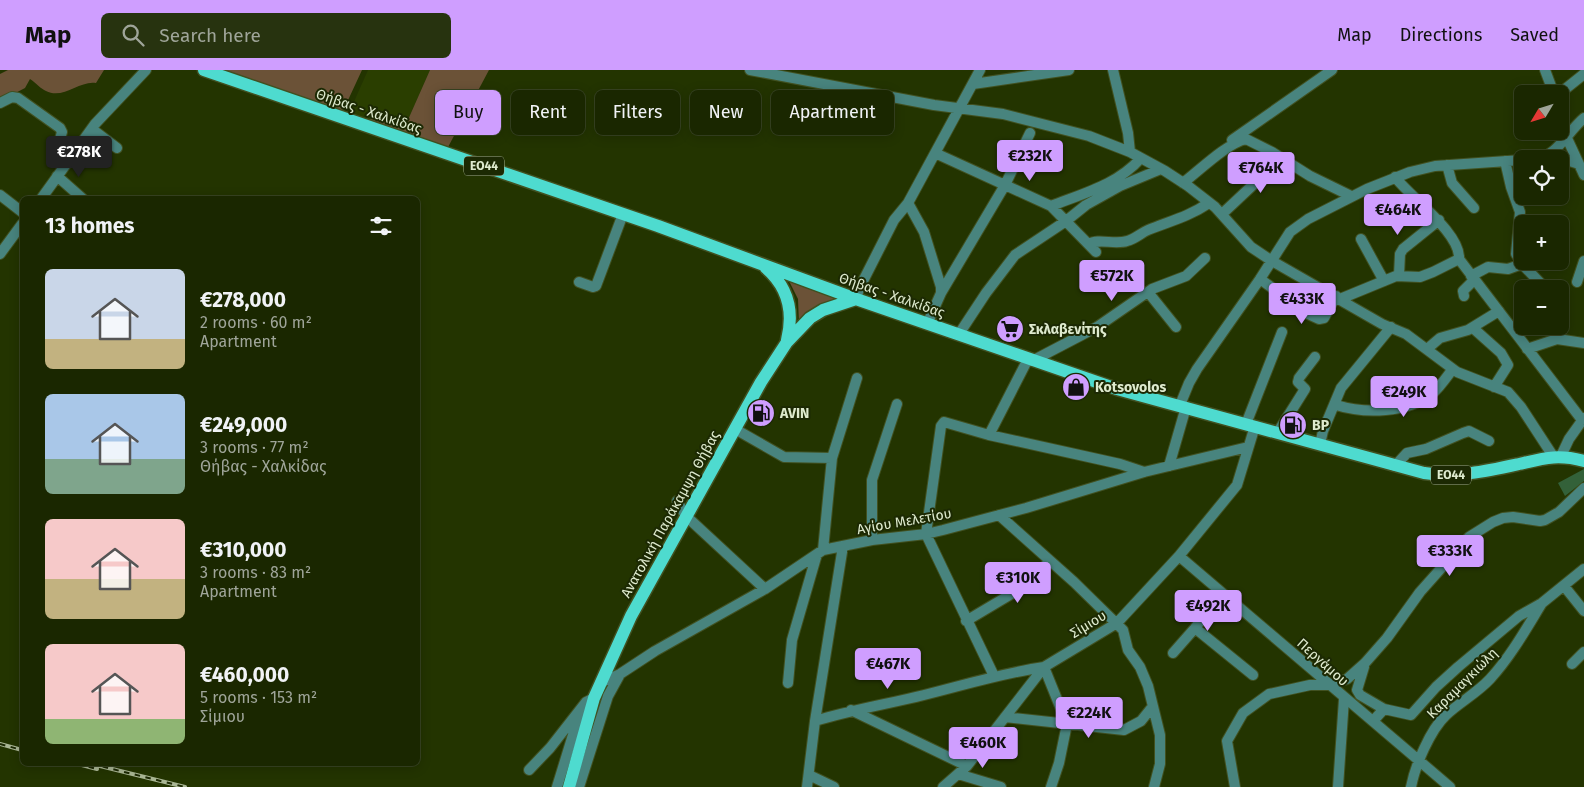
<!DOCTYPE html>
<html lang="en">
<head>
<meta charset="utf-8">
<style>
  :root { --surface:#1a2700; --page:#27330f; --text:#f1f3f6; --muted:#9fa599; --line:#384422; --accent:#cf9eff }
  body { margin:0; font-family:"Fira Sans",sans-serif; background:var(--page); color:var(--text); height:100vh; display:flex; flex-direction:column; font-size:19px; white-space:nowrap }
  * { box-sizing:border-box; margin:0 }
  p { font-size:16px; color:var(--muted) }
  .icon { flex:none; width:28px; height:28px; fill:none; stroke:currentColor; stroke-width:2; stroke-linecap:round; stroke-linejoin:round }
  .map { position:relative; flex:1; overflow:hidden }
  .sheet { position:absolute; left:20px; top:126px; width:400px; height:570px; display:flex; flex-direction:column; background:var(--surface); border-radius:8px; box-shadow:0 2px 12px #0003,0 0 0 1px var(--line) }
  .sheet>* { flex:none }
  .top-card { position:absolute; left:435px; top:20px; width:475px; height:45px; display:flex; gap:10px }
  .needle { width:32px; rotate:232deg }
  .fabs { position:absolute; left:1514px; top:15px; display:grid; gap:10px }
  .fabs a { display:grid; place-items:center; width:55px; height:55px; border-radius:8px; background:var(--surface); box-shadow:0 2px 12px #0003,0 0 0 1px var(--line); font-size:25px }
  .price { position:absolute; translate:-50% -42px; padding:0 11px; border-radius:5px; background:var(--accent); color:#111; font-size:16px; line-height:32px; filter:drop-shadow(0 1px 2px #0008) }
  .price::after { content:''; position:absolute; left:50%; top:30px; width:15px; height:11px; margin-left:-8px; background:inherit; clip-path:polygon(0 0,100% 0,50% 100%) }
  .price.active { background:#222; color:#fff }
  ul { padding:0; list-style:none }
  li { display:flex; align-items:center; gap:15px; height:125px; padding:0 25px }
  li span { display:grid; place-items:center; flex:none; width:140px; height:100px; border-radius:8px; color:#555 }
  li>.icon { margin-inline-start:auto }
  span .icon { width:60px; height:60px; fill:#fffc; stroke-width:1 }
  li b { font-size:21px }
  h2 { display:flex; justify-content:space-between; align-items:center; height:60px; padding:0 25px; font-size:21px }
  .chip { padding:0 18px; border-radius:8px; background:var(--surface); box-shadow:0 2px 12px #0003,0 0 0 1px var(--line); font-size:18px; line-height:45px }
  .chip.active { background:var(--accent); color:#111 }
  header { display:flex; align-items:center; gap:30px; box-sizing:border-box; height:70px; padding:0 25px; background:var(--accent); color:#111 }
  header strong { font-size:24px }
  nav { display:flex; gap:28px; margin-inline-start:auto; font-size:18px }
  .search { width:350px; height:45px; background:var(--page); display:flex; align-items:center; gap:12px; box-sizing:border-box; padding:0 18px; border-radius:8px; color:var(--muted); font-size:19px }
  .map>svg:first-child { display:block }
</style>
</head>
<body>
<header>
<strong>Map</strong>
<div class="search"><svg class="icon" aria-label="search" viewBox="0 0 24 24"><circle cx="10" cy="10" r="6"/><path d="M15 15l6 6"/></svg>Search here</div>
<nav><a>Map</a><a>Directions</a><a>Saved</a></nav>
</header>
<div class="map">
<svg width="1584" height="717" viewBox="0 0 1584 717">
  <rect width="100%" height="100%" fill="#233400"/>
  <path fill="#2a3e00" d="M368 0H430L407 52 375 41 370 50 349 43Z"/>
  <path fill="#6b5237" d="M8 0H104L96 13C80 10 63 30 46 21 41 19 36 13 30 9L25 18 0 31V4Z
    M221 0H362L343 41Z
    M430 0H489L447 79 370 50 375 41 407 52Z
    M788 209 843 230 799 254 798 229Z"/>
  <path fill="#336139" d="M1584 399V411L1565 426 1558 413Z"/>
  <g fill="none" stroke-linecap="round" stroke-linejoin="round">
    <g stroke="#415121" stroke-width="12">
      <path id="minor" d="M750 0 934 35 1003 44 1089 66 1130 82 1165 101 1188 116 1215 137 1251 177 1272 191 1382 254 1406 264 1457 302 1508 322 1521 337 1553 386
        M1113 0 1128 63 1130 82
        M1545 0 1554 24
        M973 14 1069 0
        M1559 24 1584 4
        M0 33 12 27 18 28 60 58 62 62 56 83 67 93
        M92 59 117 78
        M1566 66 1584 105
        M1232 70 1332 0
        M935 83 1051 136 1096 182
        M1547 87 1560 88 1579 94
        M1535 89C1558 86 1567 62 1584 48
        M1505 91 1511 117 1520 142 1516 184 1522 194 1546 219
        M1447 95 1452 113 1474 138
        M57 106 83 129
        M1395 107C1410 127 1461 163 1459 189
        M1183 113C1200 100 1226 74 1246 69L1272 82 1310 106 1351 126
        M0 125 22 142
        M41 129 95 54 146 0
        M908 133 924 162 941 217V223L928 252
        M1051 136C1084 123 1117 115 1141 88
        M1222 144 1269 100 1280 87
        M1361 169 1384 211
        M1089 174C1098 168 1115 175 1127 171 1135 169 1141 163 1148 160 1170 151 1188 147 1209 133
        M0 184 22 154
        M1399 205 1400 184 1403 179 1439 150
        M1471 206 1488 197 1508 199 1522 194
        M1260 209 1308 244 1319 249 1324 248 1336 226
        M579 212 593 217 596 216 623 144
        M1577 212 1584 191
        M1148 222 1176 257
        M941 223 1005 115 1030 63
        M1464 226 1463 221 1474 210
        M856 229 859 219 894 150 908 133 980 0
        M1340 229 1396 206 1420 207 1433 202 1459 189 1582 350
        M1473 258 1501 283 1508 295 1494 317
        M959 264 986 223 1015 185 1066 151 1086 135 1120 116 1161 99
        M1427 279 1440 268 1468 260 1499 241
        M1527 279 1557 269 1584 273
        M1032 291 1097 257 1152 219 1186 206 1205 188
        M1180 335 1189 313 1197 299 1260 209 1290 162 1308 149 1367 119 1410 102 1435 96 1522 90
        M1336 335C1365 344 1407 343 1432 324 1440 317 1446 308 1452 300
        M1246 354 1282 262
        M735 359 784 387 832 388
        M1278 362 1305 319 1298 312 1299 308 1315 287
        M989 365 1028 289
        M1320 374 1323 361 1341 318 1391 257
        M1561 386 1569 369 1584 348
        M1169 396 1186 337
        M1395 396 1407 383 1426 379 1463 363 1469 361 1489 371
        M677 431 686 446 765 519
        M999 445 1074 512 1123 560 1128 580 1140 597 1148 616 1160 665V694L1154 717
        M872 470V410L897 334
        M823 480 832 388 857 308
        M1179 486 1450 717
        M1564 516 1584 541
        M966 551 1023 517 1050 491
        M1195 558 1253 605
        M1173 583 1195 558 1222 523
        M1572 594 1584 582
        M1364 597 1357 620 1360 625 1384 639
        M994 606 926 464 941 356 944 352 989 365 1120 394 1144 402
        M600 613 620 604 655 581 765 519 823 480 872 470 926 464 943 460 1026 438 1144 402 1248 377
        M788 613 792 570 817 484
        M851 640 967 696
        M1005 647 1124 660 1141 651 1153 636
        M815 651 843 476
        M1373 651 1384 639 1411 645 1436 617 1458 597 1519 546 1542 533 1584 499
        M529 700 550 678 586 632 594 628
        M958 704 1001 717
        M809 705 834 717
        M557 717 580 642
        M579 717 608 626 619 606
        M807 717 815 651C851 640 888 634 924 625 964 615 1003 603 1044 597L1067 654 1059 693 1051 717
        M943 717 967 696 1044 597 1117 553 1179 486 1237 415 1255 356
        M1235 717 1227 671 1243 643 1269 624 1310 615H1328L1347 609 1365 593 1387 568 1420 522 1469 467 1493 452 1503 448 1513 447 1540 451 1545 450 1559 442 1584 418
        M1338 717 1344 629
        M1411 717C1415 696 1430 660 1446 645 1460 632 1477 623 1490 609 1511 586 1526 559 1542 533"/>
    </g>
    <g stroke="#415121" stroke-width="15">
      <path id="major" d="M204 0 658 156 856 229 1117 319 1424 403C1456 408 1487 401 1519 394 1545 388 1558 384 1584 391
        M766 198C788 217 794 242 787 270
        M569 717 594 628 631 546 761 312 787 272 810 248 823 240 856 229"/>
    </g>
    <use href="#minor" stroke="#48847e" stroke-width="10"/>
    <use href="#major" stroke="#4edbcf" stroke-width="12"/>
    <g stroke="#a9b694" stroke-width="4">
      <path id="rail" d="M0 674 22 680
        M78 694 97 699
        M92 694 185 717"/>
    </g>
    <use href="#rail" stroke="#1c2903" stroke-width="2" stroke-dasharray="5.5" stroke-linecap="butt"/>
  </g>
  <defs>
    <g id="supermarket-disc" transform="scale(1.4375)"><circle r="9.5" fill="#cf9eff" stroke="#1c2903"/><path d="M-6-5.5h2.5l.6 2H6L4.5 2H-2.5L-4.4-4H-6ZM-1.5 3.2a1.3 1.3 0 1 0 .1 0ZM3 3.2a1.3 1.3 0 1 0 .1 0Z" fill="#111"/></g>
    <g id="shop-disc" transform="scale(1.4375)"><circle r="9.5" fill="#cf9eff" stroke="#1c2903"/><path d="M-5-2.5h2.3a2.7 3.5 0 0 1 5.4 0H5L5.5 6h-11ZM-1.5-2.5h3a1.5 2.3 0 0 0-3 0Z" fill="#111"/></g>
    <g id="fuel-disc" transform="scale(1.4375)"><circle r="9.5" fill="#cf9eff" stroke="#1c2903"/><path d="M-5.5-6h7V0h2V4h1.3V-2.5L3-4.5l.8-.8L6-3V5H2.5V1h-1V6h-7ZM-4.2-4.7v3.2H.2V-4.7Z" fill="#111"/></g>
  </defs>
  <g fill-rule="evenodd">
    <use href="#supermarket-disc" x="1010" y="259"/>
    <use href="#shop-disc" x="1076" y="317"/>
    <use href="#fuel-disc" x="761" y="343"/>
    <use href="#fuel-disc" x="1293" y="355"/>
  </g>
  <g text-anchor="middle" stroke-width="4" stroke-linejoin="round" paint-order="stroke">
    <g fill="#1c2903" stroke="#a4b091" stroke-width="1">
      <rect x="464" y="86.5" width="40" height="19" rx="4"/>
      <rect x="1431" y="395.5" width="40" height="19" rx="4"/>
    </g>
    <g font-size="12" font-weight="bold" fill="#deeace">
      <text x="484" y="100">ΕΟ44</text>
      <text x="1451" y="409">ΕΟ44</text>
    </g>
    <g font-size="14" fill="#deeace" stroke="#1c2903">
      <text transform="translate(369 41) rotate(19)" y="5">Θήβας - Χαλκίδας</text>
      <text transform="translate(892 225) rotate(19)" y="5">Θήβας - Χαλκίδας</text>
      <text transform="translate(670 444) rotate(-61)" y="5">Ανατολική Παράκαμψη Θήβας</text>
      <text transform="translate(904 451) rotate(-10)" y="5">Αγίου Μελετίου</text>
      <text transform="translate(1088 554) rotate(-31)" y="5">Σίμιου</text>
      <text transform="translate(1323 592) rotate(42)" y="5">Περγάμου</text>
      <text transform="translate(1462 613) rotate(-45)" y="5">Καραμαγκιώλη</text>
    </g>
    <g font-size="14" font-weight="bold" fill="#deeace" stroke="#1c2903" text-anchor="start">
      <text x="1029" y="264">Σκλαβενίτης</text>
      <text x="1095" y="322">Kotsovolos</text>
      <text x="780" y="348">AVIN</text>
      <text x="1312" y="360">BP</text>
    </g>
  </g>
</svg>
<div class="fabs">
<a><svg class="needle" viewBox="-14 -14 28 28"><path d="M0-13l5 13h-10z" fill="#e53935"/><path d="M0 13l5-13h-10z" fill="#9fa599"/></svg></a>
<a><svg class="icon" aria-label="locate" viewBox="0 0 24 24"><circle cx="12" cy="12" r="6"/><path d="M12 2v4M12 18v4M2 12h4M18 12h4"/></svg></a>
<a>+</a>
<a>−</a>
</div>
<b class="price active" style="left:79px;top:108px">€278K</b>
<b class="price" style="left:1030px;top:112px">€232K</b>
<b class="price" style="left:1261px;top:124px">€764K</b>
<b class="price" style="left:1398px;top:166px">€464K</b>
<b class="price" style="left:1112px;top:232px">€572K</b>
<b class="price" style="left:1302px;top:255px">€433K</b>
<b class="price" style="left:1404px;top:348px">€249K</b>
<b class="price" style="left:1450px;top:507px">€333K</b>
<b class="price" style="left:1018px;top:534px">€310K</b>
<b class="price" style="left:1208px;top:562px">€492K</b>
<b class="price" style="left:888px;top:620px">€467K</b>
<b class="price" style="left:1089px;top:669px">€224K</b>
<b class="price" style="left:983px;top:699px">€460K</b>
<div class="top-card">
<a class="chip active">Buy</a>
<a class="chip">Rent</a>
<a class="chip">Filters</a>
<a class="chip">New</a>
<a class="chip">Apartment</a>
</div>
<section class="sheet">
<h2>13 homes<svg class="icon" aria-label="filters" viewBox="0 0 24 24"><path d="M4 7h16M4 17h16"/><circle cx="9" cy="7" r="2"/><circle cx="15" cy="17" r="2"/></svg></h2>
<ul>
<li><span style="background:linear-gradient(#c9d6e8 70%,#c2b280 0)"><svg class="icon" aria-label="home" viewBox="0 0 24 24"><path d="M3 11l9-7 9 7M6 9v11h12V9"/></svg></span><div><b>€278,000</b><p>2 rooms · 60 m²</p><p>Apartment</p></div></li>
<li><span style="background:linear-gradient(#a9c7e8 65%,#7fa58c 0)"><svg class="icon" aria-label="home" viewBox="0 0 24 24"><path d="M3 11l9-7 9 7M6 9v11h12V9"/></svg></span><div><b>€249,000</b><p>3 rooms · 77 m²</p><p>Θήβας - Χαλκίδας</p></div></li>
<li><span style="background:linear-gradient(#f6c9c9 60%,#c2b280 0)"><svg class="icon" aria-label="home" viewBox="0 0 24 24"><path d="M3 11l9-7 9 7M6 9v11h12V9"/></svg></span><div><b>€310,000</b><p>3 rooms · 83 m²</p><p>Apartment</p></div></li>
<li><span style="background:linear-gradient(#f6c9c9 75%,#8fb573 0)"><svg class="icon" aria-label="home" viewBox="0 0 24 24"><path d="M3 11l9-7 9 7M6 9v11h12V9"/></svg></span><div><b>€460,000</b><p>5 rooms · 153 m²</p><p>Σίμιου</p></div></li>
</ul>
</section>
</div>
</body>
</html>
